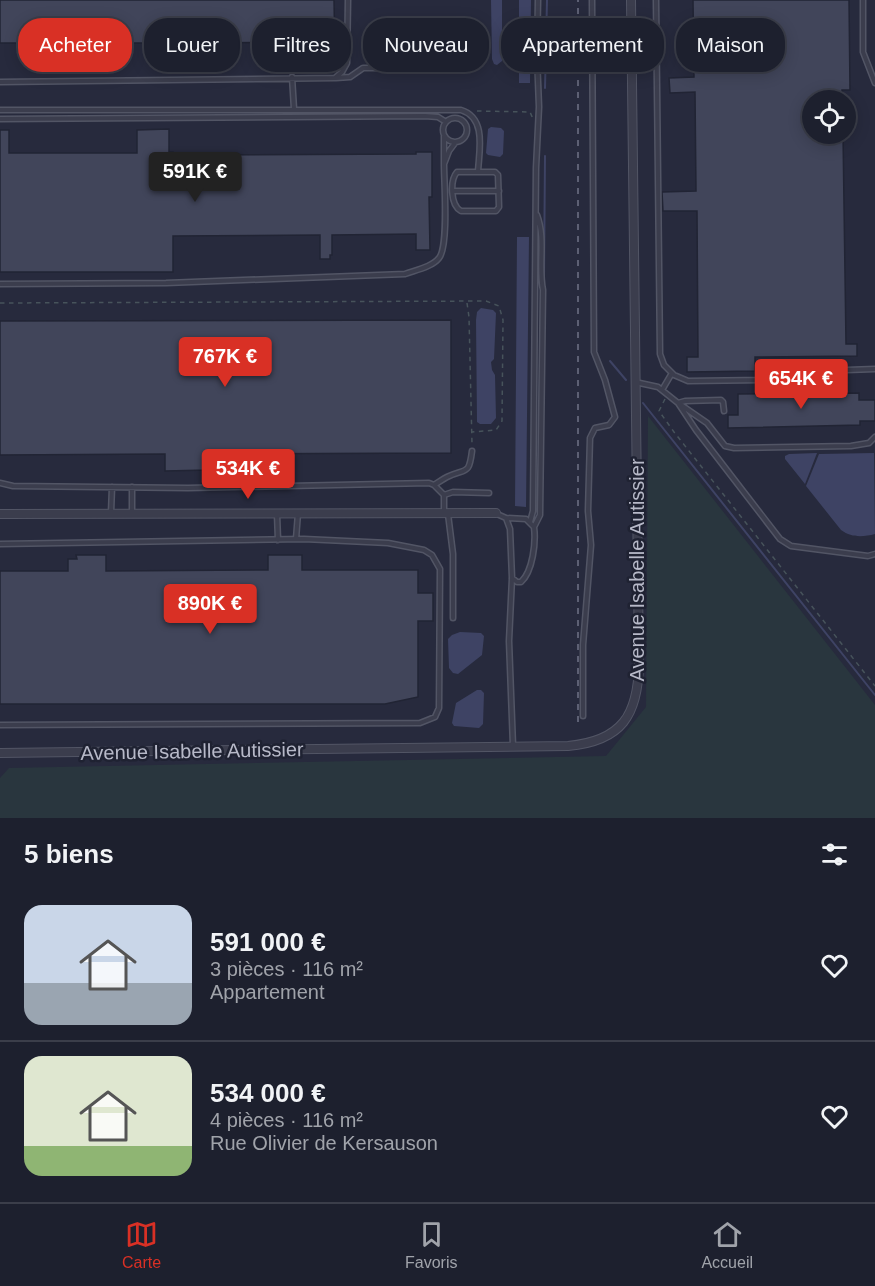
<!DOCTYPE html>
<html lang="fr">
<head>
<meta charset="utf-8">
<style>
  :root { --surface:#1d202e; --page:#252836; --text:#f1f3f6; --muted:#a0a3aa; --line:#3b3e4a; --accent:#d93025 }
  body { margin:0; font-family:Arial,sans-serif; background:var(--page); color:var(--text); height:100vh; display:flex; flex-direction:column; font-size:22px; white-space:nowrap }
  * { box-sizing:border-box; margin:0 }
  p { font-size:20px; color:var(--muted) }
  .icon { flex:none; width:33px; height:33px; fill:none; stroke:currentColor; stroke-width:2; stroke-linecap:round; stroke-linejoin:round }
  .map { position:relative; height:818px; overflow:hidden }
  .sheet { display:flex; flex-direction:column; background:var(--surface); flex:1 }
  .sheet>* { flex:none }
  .hud { position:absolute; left:18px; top:18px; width:840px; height:54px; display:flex; gap:12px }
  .tools { position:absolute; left:802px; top:90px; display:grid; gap:12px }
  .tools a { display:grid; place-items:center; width:54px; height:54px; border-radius:50%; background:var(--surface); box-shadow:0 3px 15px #0003,0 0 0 2px var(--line); font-size:30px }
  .price { position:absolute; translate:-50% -51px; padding:0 14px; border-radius:6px; background:var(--accent); color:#fff; font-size:20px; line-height:39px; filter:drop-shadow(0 2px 3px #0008) }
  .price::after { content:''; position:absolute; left:50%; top:36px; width:18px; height:14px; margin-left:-9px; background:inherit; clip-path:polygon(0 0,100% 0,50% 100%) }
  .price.current { background:#222; color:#fff }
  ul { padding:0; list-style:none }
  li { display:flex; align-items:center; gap:18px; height:150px; padding:0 24px }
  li+li { border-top:2px solid var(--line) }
  li span { display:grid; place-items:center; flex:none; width:168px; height:120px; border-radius:18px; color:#555 }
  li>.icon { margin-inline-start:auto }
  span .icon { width:72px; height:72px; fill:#fffc; stroke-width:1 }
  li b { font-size:26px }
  h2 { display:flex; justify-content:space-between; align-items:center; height:72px; padding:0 24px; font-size:26px }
  .pill { padding:0 21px; border-radius:24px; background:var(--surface); box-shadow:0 3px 15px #0003,0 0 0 2px var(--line); font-size:21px; line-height:54px }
  .pill.current { background:var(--accent); color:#fff }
  .tabs { display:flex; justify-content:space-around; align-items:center; height:84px; border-top:2px solid var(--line); background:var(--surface); font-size:16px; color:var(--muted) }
  .tabs a { display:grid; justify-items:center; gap:3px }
  .tabs .current { color:var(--accent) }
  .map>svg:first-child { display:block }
</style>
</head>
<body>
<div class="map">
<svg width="875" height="818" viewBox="0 0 875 818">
  <rect width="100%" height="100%" fill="#272a3d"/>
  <path fill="#29363e" d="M648 416 875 705V818H0V778L9 768 606 756 646 707Z"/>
  <path fill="#3e4364" d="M491 0H502V61L497 65 494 64 492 59Z
    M519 0H531L530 83H519Z
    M491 127 501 128 504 131 503 154 500 157 488 155 486 153 488 129Z
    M517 237H529L526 507 515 506Z
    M481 308 493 310 496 313 494 359 491 362 492 370 495 375 496 418 491 424H480L477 422 476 320 477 312Z
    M817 453 805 484 785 459V456L789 454Z
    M874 453 875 534C863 537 852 538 841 530L806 486 819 454Z
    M460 632 481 633 484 636 482 655 458 674 453 673 449 668 448 639 452 635Z
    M477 690H481L484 693 483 724 479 728 454 726 452 723 456 703Z"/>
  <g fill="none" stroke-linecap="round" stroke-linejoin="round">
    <path stroke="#3e4364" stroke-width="2" d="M545 88 547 0
      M544 278 545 156
      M610 361 626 380
      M643 403 875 695"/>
  </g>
  <path fill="#41455a" stroke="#212434" stroke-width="1.5" d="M0 0H334L335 57H319V42L193 43V53H184V43H66V62H51V43H0Z
    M693 0H849L850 90H842V100H813V134H843L846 344H857V356L755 357V371L687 372V357H698L697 211H663L662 192 696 191 695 92 670 93 669 78 694 77Z
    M169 129V152H173V155L416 154V152H432V197H429L430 250H416V234L332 235V255H330V259H320V235L173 236V272H0V130H9V153H137V130Z
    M451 320V453L208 454V470L165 471V454L0 455V321Z
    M859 393V400H875V421H860V425L728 428V415H738V394Z
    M76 555H106V571L268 570V555H302V570H418V593H433V621H418V697L385 704H0V571H68V559H77Z"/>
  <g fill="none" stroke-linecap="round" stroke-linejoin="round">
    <g stroke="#525565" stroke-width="7">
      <path id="service" d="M656 0 660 354 664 365 674 375 688 381 763 380 819 371 875 369
        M863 0V52L875 83
        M292 77 294 109
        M336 78 350 77 363 68H420
        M0 82 335 78 342 72 347 63 348 0
        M0 110H461C487 118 479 151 478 172
        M443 130a12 12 0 1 1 24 0a12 12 0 1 1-24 0Z
        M0 119 425 116 438 117 446 122
        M444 136V164L449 151 455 143
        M457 172H495L498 175 499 207 496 211H461C450 205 450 180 457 172Z
        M453 191H499
        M0 284 166 283 405 274C416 270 432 267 439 258 449 246 444 182 444 164
        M635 382 658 387 678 403 685 401 721 400 723 402 724 411
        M662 390 672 373
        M875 437 869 443 851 446 734 448 725 446 707 423 678 403 696 430 780 539 791 546 868 556 875 554
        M0 483 13 486 188 488 429 483 434 485 444 495
        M434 485C439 482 443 479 447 477 466 468 469 476 472 451
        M132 512V487
        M444 512V495L453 492 489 493
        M111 513 112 487
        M277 514 278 540
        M448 514 453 554V618
        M497 514 506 518 510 529 512 578 509 641 513 746
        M506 518 526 519 534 527C536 542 533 571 521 582H517L512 578
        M530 522 533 511 536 168 539 107 537 56 538 0
        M534 527 540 515 543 290C538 266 546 239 537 215
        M296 539 298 513
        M0 544 304 539 388 543 424 550 432 555 440 569 439 708 435 717 420 723 0 725
        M583 716V645L591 545 588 511 590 438 595 428 609 425 615 417 605 380 594 352 592 0"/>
    </g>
    <g stroke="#525565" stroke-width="10">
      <path id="minor" d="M0 514 496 513
        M0 753 568 746C622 741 638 715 639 664L631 0"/>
    </g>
    <path stroke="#47535b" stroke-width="1.5" stroke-dasharray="4.5 4.5" stroke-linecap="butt" d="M477 111 530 112 533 119
      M0 303 486 301 499 306 503 320 502 421 496 430 472 432
      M467 303 469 317 472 444
      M665 399 659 411 674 432 875 686"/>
    <use href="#service" stroke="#3b3d4d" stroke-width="4"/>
    <use href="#minor" stroke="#3b3d4d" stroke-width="8"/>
    <path stroke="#5d6074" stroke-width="2" stroke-dasharray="6 6" stroke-linecap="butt" d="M578 722V0"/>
  </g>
  <g text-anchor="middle" stroke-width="5" stroke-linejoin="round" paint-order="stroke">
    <g font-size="20" fill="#b7b9c8" stroke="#1f2232">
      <text transform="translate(637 570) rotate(-90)" y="7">Avenue Isabelle Autissier</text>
      <text transform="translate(192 751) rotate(-1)" y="7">Avenue Isabelle Autissier</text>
    </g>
  </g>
</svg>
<div class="tools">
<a><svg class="icon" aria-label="locate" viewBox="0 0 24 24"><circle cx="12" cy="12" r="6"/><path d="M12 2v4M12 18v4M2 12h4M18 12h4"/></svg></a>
</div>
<b class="price current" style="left:195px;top:203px">591K €</b>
<b class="price" style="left:225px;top:388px">767K €</b>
<b class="price" style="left:801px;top:410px">654K €</b>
<b class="price" style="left:248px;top:500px">534K €</b>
<b class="price" style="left:210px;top:635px">890K €</b>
<div class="hud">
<a class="pill current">Acheter</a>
<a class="pill">Louer</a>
<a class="pill">Filtres</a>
<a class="pill">Nouveau</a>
<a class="pill">Appartement</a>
<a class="pill">Maison</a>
</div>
</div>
<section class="sheet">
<h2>5 biens<svg class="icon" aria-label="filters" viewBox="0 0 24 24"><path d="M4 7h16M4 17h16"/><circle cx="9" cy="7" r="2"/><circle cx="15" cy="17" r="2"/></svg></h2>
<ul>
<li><span style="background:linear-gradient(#c9d6e8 65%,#9aa5b1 0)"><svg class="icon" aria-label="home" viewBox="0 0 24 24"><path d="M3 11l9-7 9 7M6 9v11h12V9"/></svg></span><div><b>591 000 €</b><p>3 pièces · 116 m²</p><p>Appartement</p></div><svg class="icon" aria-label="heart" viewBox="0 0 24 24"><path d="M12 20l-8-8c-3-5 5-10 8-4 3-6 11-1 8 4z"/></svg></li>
<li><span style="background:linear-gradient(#dfe7d0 75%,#8fb573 0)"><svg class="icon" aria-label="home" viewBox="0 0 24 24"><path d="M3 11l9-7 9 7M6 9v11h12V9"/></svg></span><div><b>534 000 €</b><p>4 pièces · 116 m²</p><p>Rue Olivier de Kersauson</p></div><svg class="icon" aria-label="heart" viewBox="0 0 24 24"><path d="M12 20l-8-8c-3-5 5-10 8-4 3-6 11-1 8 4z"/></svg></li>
</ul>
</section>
<nav class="tabs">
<a class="current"><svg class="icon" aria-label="map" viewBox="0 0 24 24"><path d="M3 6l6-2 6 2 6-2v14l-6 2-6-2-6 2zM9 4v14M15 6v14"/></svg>Carte</a>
<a><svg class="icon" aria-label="saved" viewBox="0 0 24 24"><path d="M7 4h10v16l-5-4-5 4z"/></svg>Favoris</a>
<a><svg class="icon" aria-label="home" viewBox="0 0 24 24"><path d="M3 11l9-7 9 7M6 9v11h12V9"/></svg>Accueil</a>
</nav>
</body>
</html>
